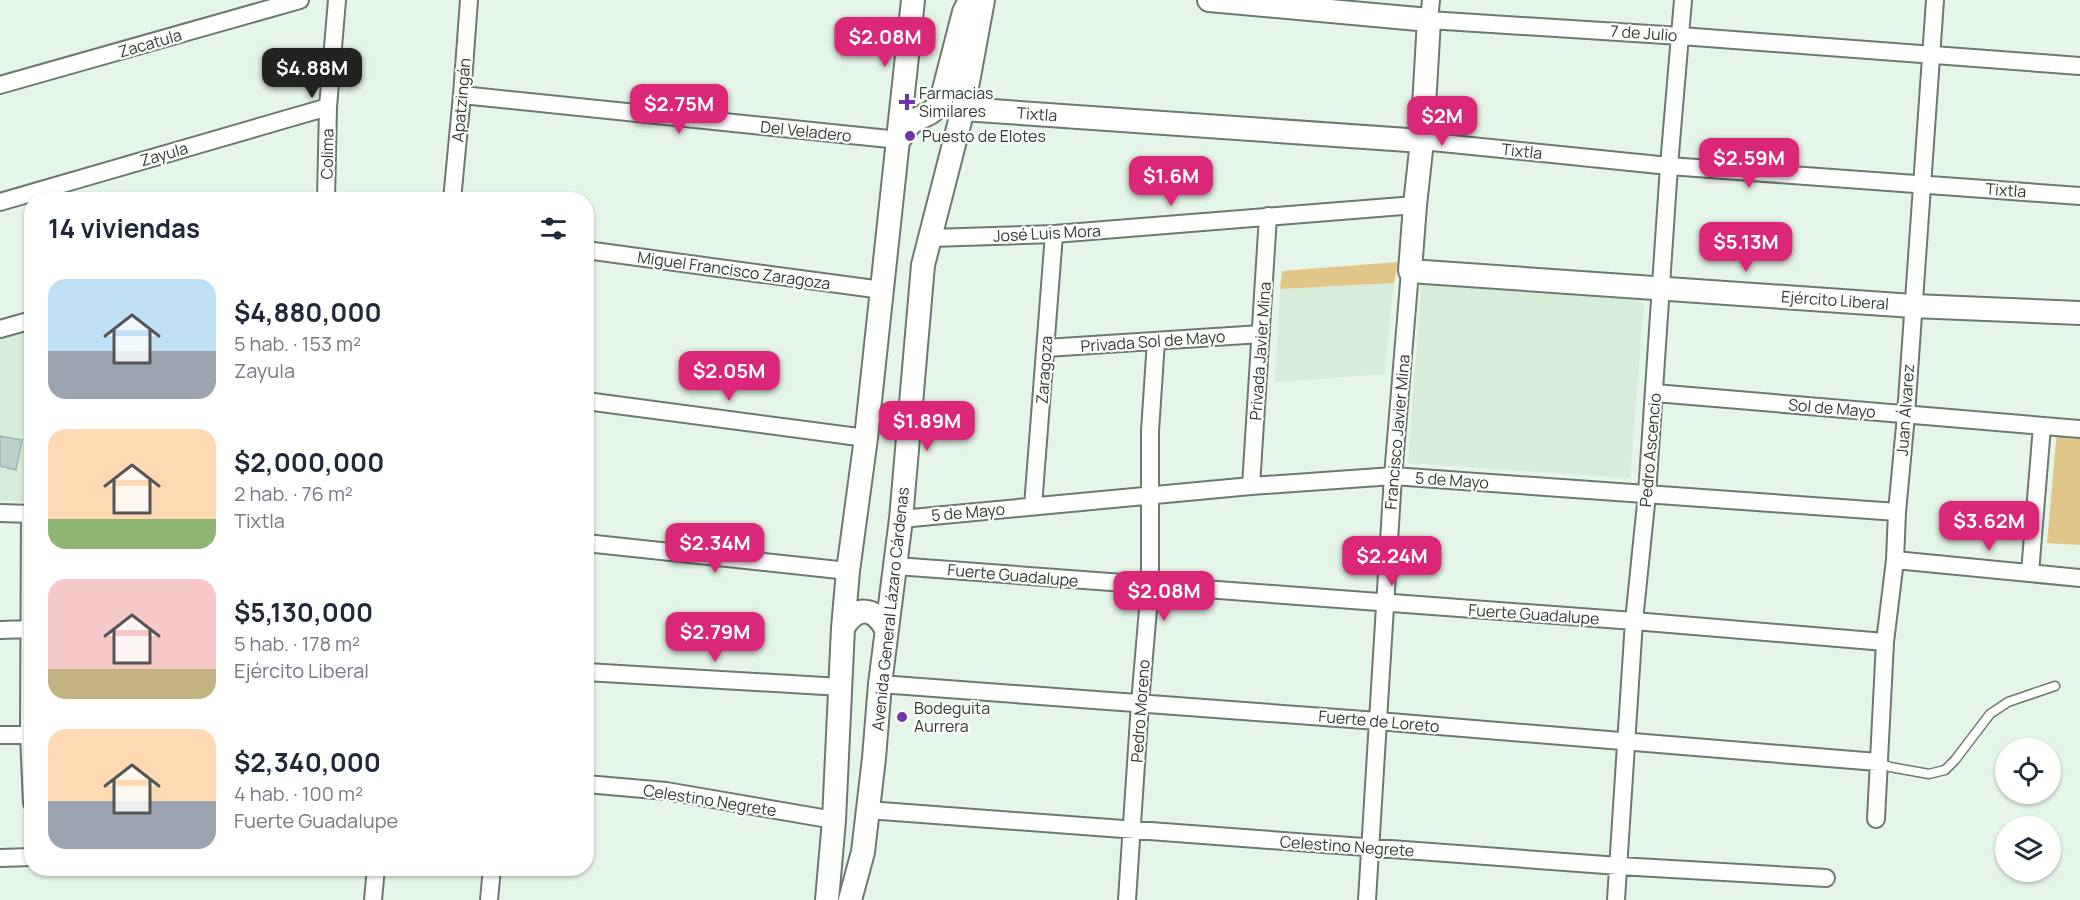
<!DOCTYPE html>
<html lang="es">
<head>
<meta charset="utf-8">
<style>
  :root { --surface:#fff; --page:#f6f6f7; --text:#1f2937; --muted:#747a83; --accent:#db2777 }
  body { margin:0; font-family:Manrope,sans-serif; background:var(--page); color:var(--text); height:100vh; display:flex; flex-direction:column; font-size:22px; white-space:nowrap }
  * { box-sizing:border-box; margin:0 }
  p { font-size:20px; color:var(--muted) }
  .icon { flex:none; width:33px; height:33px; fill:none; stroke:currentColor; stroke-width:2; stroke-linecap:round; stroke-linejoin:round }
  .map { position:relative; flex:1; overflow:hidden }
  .side { position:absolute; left:24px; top:192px; width:570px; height:684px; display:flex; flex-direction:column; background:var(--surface); border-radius:24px; box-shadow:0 2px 4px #0004 }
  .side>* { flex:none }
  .fabs { position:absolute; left:1995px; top:738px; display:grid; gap:12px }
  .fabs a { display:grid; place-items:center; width:66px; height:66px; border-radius:50%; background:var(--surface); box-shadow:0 2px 4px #0004; font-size:30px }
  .price { position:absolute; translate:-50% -51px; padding:0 14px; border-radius:12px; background:var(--accent); color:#fff; font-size:20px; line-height:39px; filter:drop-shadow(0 2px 3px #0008) }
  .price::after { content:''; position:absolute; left:50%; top:36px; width:18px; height:14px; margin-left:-9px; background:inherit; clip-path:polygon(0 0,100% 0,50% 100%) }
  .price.current { background:#222; color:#fff }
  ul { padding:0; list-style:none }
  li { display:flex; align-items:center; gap:18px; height:150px; padding:0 24px }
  li span { display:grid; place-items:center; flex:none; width:168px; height:120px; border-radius:18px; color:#555 }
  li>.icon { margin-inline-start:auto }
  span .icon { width:72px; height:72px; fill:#fffc; stroke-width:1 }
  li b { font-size:26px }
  h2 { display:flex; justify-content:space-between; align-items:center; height:72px; padding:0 24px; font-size:26px }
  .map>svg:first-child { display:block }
</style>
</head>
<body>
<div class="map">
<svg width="2080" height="900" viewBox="0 0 2080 900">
  <rect width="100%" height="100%" fill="#e5f5e7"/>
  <path fill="#d7edd9" d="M1422 276 1628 290 1644 305 1630 478 1408 463Z
    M1394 283 1384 374 1275 382 1280 289Z
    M31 329V501H0V338Z"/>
  <path fill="#e0c688" d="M1398 262 1394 283 1280 289 1282 271Z
    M2057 430 2080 432V545L2047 543Z"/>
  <path fill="#bbd2cc" stroke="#9eb4af" stroke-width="1.5" d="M0 436 22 440 16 470 0 466Z"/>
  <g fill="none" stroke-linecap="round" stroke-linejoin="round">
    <g stroke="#6c7a6e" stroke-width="11">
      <path id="lane" d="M1878 762 1890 767 1929 774 1945 770 1955 760 1990 714 2008 702 2055 686"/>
    </g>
    <g stroke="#6c7a6e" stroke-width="20">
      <path id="street" d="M1431 0 1429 20 1681 36 2080 66
        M0 85 300 0
        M462 95 899 140
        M1422 141 1669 166 2080 196
        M326 200 328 107 337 0
        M452 200 462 95 469 0
        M0 202 328 107
        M930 238 1054 234 1415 205
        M586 250 882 290
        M0 329 32 320
        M1046 348 1261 334
        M1655 393 2080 429
        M586 401 866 438
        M1251 486 1268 216
        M1033 506 1054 234
        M0 513 32 514
        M30 514 29 735 32 803
        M901 519 1251 486 1393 476 1897 512
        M586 543 848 571
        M1895 560 2080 578
        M896 566 1634 621 1885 642
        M2030 573 2042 426
        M0 630 32 629
        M586 672 841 687
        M880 684 1378 721 1877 762
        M0 735H32
        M586 784 666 791 834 820
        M868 810 1619 866 1826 878
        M1876 819 1885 642 1895 560 1897 512 1906 415 1935 0
        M0 858 32 857
        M373 900 376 868
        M489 900 492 868
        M1127 900 1140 703 1150 586V431L1156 341
        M1367 900 1393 476 1410 271
        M1616 900 1634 621 1647 494 1669 166 1683 0"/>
    </g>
    <g stroke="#6c7a6e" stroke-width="26">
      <path id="secondary" d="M1209 0 1429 20 1422 141 1415 205 1410 271 1913 306 2080 313
        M963 109 1422 141
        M899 140C903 134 908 124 914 121 928 112 930 117 941 101L964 12 970 0
        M843 628C856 606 874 606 886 629
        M827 900 834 820 843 628 848 571 866 438 913 0
        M850 900 863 852 874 758 880 684 901 519 923 265 963 109 983 0"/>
    </g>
    <use href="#lane" stroke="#fff" stroke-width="8"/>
    <use href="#street" stroke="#fff" stroke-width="16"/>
    <use href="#secondary" stroke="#fff" stroke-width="22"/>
  </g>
  <g fill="#6f35ab" stroke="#fbfefb" stroke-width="2">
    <path d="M904 93h6v6h6v6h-6v6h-6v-6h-6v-6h6z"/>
    <circle cx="910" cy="136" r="6"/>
    <circle cx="902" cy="717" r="6"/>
  </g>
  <g text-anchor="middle" stroke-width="4.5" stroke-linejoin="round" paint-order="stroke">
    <g font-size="16" fill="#343a34" stroke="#fbfefb">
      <text transform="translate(1644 33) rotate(4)" y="6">7 de Julio</text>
      <text transform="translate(150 43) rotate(-16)" y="6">Zacatula</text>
      <text transform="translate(461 100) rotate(-85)" y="6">Apatzingán</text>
      <text transform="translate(1037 114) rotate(4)" y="6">Tixtla</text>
      <text transform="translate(806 131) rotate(6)" y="6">Del Veladero</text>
      <text transform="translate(1522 151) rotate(6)" y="6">Tixtla</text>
      <text transform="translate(164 154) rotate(-16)" y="6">Zayula</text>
      <text transform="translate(327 154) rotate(-89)" y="6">Colima</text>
      <text transform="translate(2006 190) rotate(4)" y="6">Tixtla</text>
      <text transform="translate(1047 233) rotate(-3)" y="6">José Luis Mora</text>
      <text transform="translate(734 270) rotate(8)" y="6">Miguel Francisco Zaragoza</text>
      <text transform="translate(1835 300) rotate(4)" y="6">Ejército Liberal</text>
      <text transform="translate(1153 341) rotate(-4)" y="6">Privada Sol de Mayo</text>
      <text transform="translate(1260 351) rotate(-86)" y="6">Privada Javier Mina</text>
      <text transform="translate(1044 370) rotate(-86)" y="6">Zaragoza</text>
      <text transform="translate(1832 408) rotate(5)" y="6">Sol de Mayo</text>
      <text transform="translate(1905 410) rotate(-86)" y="6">Juan Álvarez</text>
      <text transform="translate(1397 432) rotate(-85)" y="6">Francisco Javier Mina</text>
      <text transform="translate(1650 450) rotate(-85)" y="6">Pedro Ascencio</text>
      <text transform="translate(1452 480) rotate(4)" y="6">5 de Mayo</text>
      <text transform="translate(968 512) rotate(-5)" y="6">5 de Mayo</text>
      <text transform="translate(1013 575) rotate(5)" y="6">Fuerte Guadalupe</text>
      <text transform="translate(890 609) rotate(-84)" y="6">Avenida General Lázaro Cárdenas</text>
      <text transform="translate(1534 614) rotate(4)" y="6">Fuerte Guadalupe</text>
      <text transform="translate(1140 711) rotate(-86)" y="6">Pedro Moreno</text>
      <text transform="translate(1379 721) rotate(5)" y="6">Fuerte de Loreto</text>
      <text transform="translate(710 800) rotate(9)" y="6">Celestino Negrete</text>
      <text transform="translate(1347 846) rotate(4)" y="6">Celestino Negrete</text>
    </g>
    <g font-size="16" fill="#343a34" stroke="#fbfefb" text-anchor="start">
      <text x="919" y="99">Farmacias<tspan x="919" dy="18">Similares</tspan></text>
      <text x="922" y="142">Puesto de Elotes</text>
      <text x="914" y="714">Bodeguita<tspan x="914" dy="18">Aurrera</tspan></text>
    </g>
  </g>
</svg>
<div class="fabs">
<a><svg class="icon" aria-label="locate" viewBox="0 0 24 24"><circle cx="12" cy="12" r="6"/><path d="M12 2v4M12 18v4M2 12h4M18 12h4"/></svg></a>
<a><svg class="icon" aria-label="layers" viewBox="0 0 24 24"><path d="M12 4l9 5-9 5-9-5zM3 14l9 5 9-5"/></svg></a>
</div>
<b class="price" style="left:885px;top:68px">$2.08M</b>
<b class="price current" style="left:312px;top:99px">$4.88M</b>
<b class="price" style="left:679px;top:135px">$2.75M</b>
<b class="price" style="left:1442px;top:147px">$2M</b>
<b class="price" style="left:1749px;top:189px">$2.59M</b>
<b class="price" style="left:1171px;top:207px">$1.6M</b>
<b class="price" style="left:1746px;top:273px">$5.13M</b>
<b class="price" style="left:729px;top:402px">$2.05M</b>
<b class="price" style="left:927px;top:452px">$1.89M</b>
<b class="price" style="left:1989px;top:552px">$3.62M</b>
<b class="price" style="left:715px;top:574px">$2.34M</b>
<b class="price" style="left:1392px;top:587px">$2.24M</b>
<b class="price" style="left:1164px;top:622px">$2.08M</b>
<b class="price" style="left:715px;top:663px">$2.79M</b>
<section class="side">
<h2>14 viviendas<svg class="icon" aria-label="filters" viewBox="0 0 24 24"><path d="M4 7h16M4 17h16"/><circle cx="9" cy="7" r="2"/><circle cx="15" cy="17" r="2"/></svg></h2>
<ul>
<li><span style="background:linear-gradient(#bfe0f5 60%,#9aa5b1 0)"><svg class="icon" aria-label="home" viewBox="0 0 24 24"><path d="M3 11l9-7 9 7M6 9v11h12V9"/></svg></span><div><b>$4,880,000</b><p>5 hab. · 153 m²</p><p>Zayula</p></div></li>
<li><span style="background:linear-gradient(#ffd9b3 75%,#8fb573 0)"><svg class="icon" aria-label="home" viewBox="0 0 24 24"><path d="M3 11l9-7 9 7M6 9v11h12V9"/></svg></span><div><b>$2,000,000</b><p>2 hab. · 76 m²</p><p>Tixtla</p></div></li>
<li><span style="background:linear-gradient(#f6c9c9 75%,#c2b280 0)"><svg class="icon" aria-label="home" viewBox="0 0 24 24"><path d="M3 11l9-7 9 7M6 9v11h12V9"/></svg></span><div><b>$5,130,000</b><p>5 hab. · 178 m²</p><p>Ejército Liberal</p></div></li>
<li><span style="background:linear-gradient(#ffd9b3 60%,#9aa5b1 0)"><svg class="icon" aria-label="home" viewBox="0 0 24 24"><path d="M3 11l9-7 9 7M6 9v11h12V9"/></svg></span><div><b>$2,340,000</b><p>4 hab. · 100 m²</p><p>Fuerte Guadalupe</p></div></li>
</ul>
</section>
</div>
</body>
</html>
